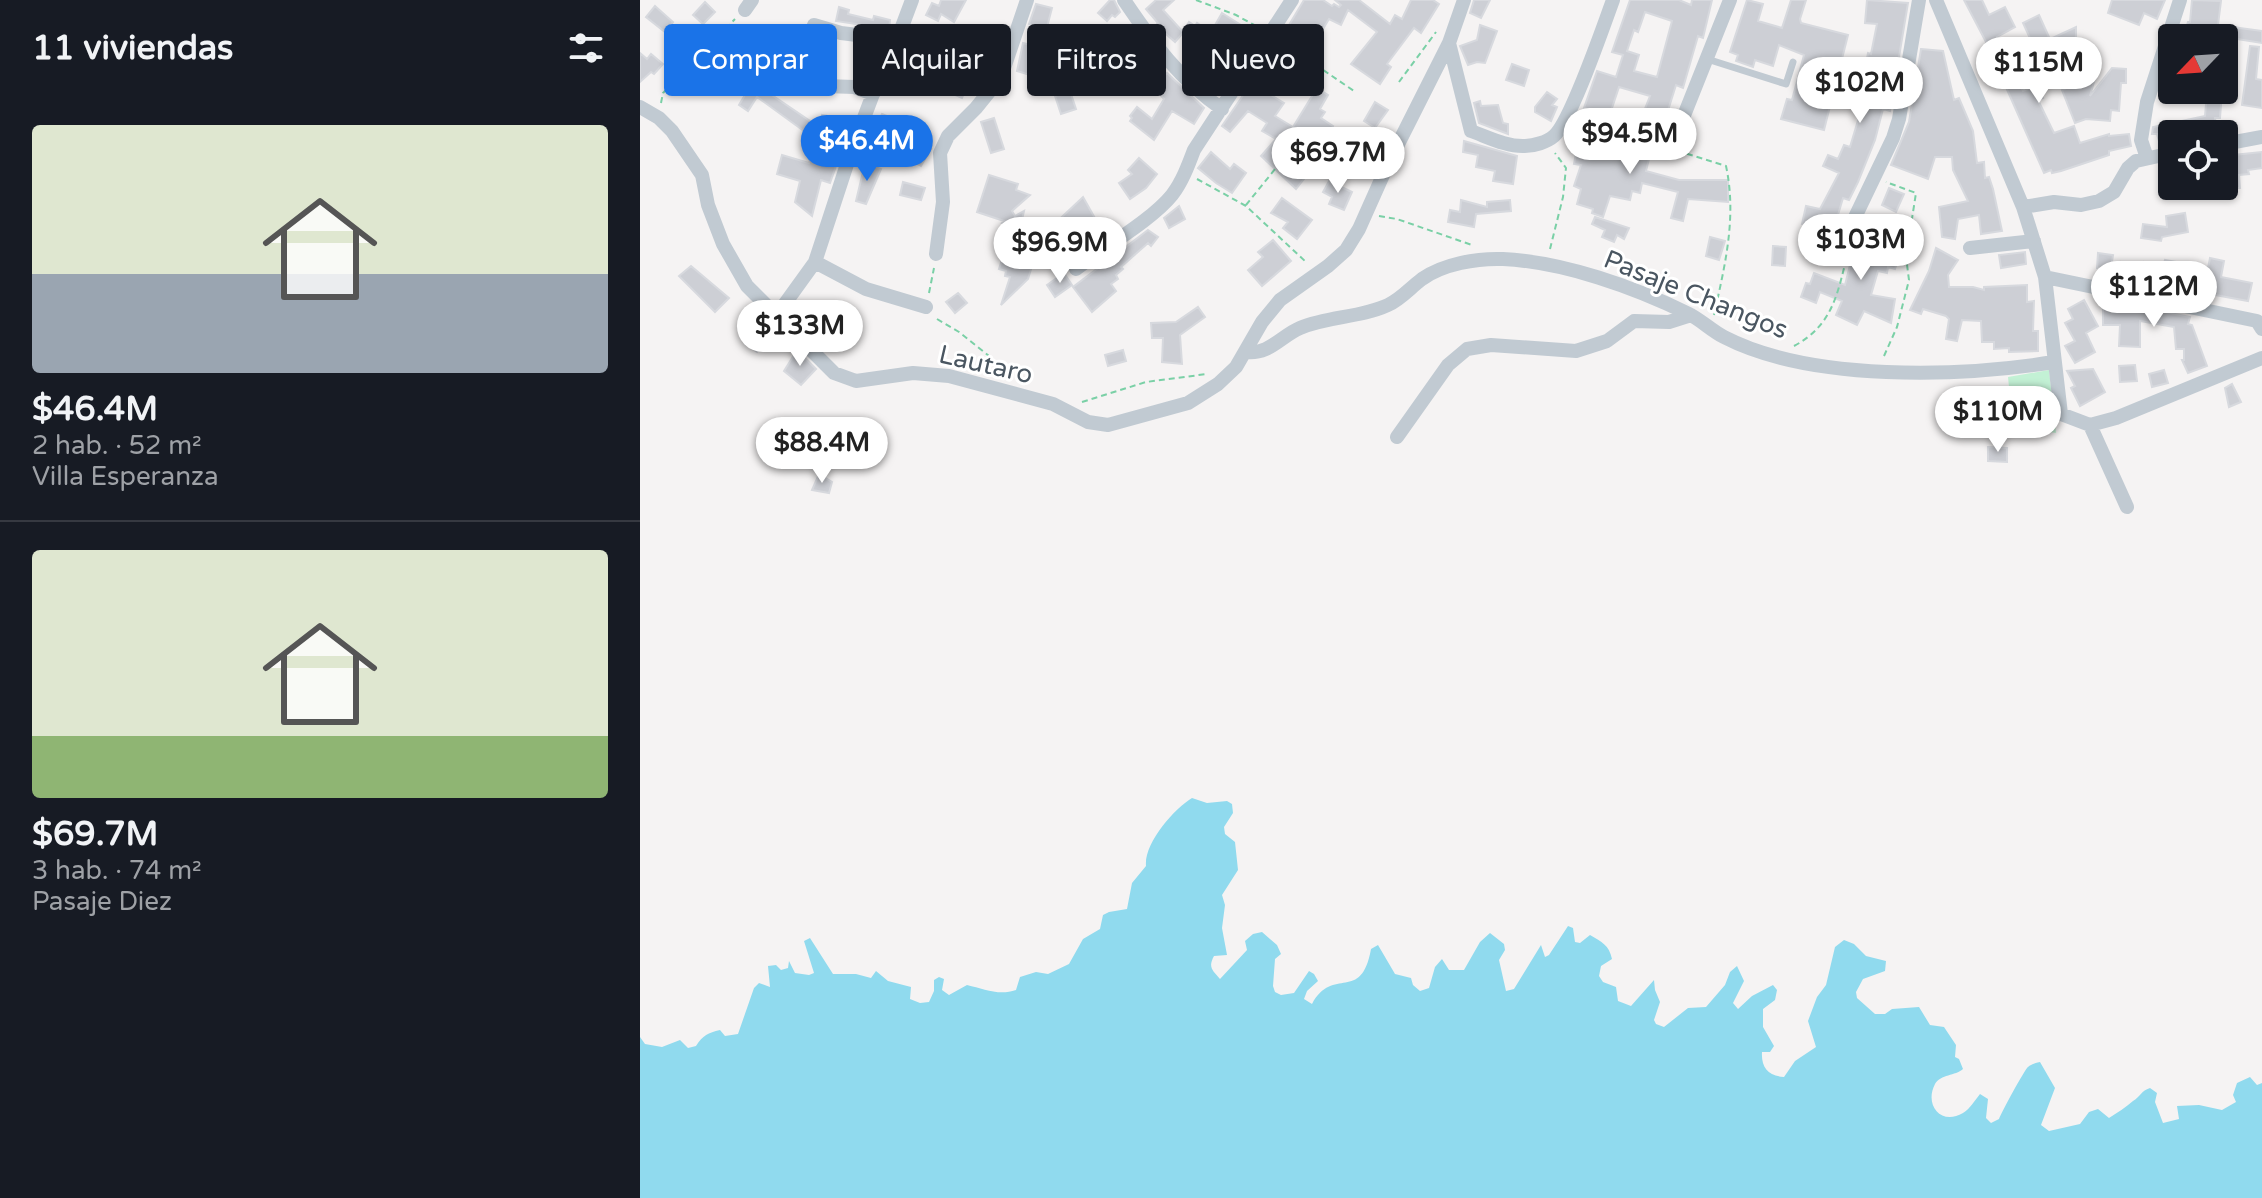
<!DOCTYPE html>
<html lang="es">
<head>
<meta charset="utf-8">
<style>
  :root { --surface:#171b24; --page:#20242c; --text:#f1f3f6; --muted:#9ea1a6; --line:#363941; --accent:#1a73e8 }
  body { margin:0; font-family:"Varela Round",sans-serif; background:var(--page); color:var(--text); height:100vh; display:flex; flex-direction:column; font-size:30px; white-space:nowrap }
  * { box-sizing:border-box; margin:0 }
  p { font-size:26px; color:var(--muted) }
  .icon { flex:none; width:44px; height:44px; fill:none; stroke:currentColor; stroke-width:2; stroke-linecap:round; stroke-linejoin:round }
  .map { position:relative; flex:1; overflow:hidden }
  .panel { display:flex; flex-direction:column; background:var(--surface); width:640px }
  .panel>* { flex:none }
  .banner { position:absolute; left:24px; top:24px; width:760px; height:72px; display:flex; gap:16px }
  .needle { width:52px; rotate:245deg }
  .buttons { position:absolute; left:1518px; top:24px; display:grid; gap:16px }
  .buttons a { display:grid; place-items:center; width:80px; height:80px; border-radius:8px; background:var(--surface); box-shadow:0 2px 6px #0004; font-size:40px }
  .price { position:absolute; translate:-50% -68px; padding:0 18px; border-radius:28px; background:#fff; color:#222; font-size:26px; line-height:52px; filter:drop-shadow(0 2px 4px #0008) }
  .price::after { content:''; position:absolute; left:50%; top:48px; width:24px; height:18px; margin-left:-12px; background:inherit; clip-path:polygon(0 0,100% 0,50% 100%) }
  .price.on { background:var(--accent); color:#fff }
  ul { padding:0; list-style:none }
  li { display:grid; align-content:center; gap:16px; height:424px; padding:0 32px }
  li+li { border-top:2px solid var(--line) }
  li span { display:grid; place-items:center; height:248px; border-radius:8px; color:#555 }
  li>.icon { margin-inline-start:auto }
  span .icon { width:144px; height:144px; fill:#fffc; stroke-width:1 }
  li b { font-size:34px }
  h2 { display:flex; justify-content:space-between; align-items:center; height:96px; padding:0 32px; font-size:34px }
  .pill { padding:0 28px; border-radius:8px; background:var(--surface); box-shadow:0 2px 6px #0004; font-size:28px; line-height:72px }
  .pill.on { background:var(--accent); color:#fff }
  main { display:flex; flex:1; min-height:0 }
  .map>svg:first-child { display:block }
</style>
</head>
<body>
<main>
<section class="panel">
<h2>11 viviendas<svg class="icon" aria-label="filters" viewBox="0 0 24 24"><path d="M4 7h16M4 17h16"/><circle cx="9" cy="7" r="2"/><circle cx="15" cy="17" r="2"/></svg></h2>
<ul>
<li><span style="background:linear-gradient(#dfe7d0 60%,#9aa5b1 0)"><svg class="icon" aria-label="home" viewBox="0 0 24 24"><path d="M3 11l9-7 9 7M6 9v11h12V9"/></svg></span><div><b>$46.4M</b><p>2 hab. · 52 m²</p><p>Villa Esperanza</p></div></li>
<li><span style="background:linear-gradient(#dfe7d0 75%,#8fb573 0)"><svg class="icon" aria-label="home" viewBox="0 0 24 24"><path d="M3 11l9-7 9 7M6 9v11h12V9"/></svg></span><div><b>$69.7M</b><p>3 hab. · 74 m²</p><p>Pasaje Diez</p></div></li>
</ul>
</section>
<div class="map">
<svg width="1622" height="1198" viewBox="0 0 1622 1198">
  <rect width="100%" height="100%" fill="#f5f3f3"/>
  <path fill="#c3f1d5" d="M1409 370 1416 433 1373 426 1368 377Z"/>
  <path fill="#90daee" d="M552 798 567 803 587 801 592 804 593 813 584 827 585 834 595 842 598 870 582 895 585 905 582 928 587 955 574 956C568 967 572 970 580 979L607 950 605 941 613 934 622 932 637 945 641 954 635 959 633 986 635 992 641 995 654 993 669 971 674 974 678 981 667 991 664 999 672 1004C693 965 721 1004 731 949L738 945 755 974 771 978 773 985 780 991 789 988 795 967 802 959 809 970H824L840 942 850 933 864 944 865 950 859 960 866 991 874 989 901 945 905 957 909 955 928 926 933 928 935 942 940 943 950 935C962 942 969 945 972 959L961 966 959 976 963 982 976 987 978 1001 991 1006 1014 980 1015 990 1020 1002 1014 1020 1016 1024 1024 1027 1048 1008 1066 1007 1085 985 1090 972 1097 966 1104 981 1093 1003 1098 1009 1112 996 1133 985 1137 990 1135 1000 1123 1009V1027L1134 1046 1130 1052H1122C1121 1067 1128 1076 1144 1077L1155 1061 1176 1047 1168 1021 1177 997 1186 985 1195 947 1204 940 1214 944 1226 956 1246 961 1245 971 1223 979 1216 992 1217 998 1235 1014H1245L1252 1009 1279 1007 1290 1025 1304 1027 1316 1045 1315 1057 1319 1059 1323 1069C1315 1076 1301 1074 1295 1084 1284 1105 1301 1126 1323 1113 1330 1109 1335 1100 1340 1094L1348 1099 1346 1118 1351 1123 1359 1119C1361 1113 1385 1069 1388 1067 1392 1064 1395 1063 1400 1062L1415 1088 1401 1125 1409 1131 1440 1124 1449 1112 1458 1109 1469 1118C1477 1113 1486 1107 1493 1101 1501 1096 1501 1091 1510 1088L1517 1093 1515 1102 1523 1123 1539 1119 1537 1106 1559 1105 1582 1110 1596 1102 1593 1095 1597 1083 1610 1077 1617 1085 1622 1083V1198H0V1037L5 1044 22 1047 40 1040 48 1048 56 1046C63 1035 68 1033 80 1030L85 1036 98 1034 114 988 119 983 130 987 128 966 136 965 141 970 148 968 149 961 155 973 169 975 174 973 164 941 170 938 193 974H216L231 978 236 971 248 981 271 987 270 999 280 1003 289 1002 294 991V980L299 977 304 979 302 990 309 995 327 985C344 989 359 996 376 990L380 977 396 972 408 974 429 964 443 939 460 929 463 915 469 912 487 909 492 883 506 866C504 843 534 809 552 798Z"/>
  <path fill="#cdcfd5" stroke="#d7d9de" stroke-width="2" fill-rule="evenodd" d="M301 0H326L314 22 301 14 298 21 286 15 292 3 299 6Z
    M470 0H474L480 12 475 17 472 15 467 21 458 13Z
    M516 0H534L523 10 543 32 549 22 555 26 557 23 566 29 556 45 542 34 535 42 526 34 523 36 515 26 518 23 506 9Z
    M664 0H683L692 6 694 4 699 7 701 5 695 0H719L750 24 755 15 762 19 771 0H793L799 4 781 33 774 28 747 64 751 67 740 84 711 64 737 32 708 10 701 25 689 19 672 47 646 30Z
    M834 0H850L841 18 830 13Z
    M990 0H1039L1051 5 1052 0H1072L1063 38 1058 36 1043 88 1036 85 1025 120 1029 121 1024 138 997 129 1010 96 979 87 969 117 944 108 957 71 976 77 983 55 972 52ZM1005 12 1032 21 1017 77 994 71 999 55 987 51 994 30 998 32Z
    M1107 0 1123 4 1118 21 1142 28 1151 0H1166L1160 19 1161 23 1208 35 1184 130 1141 119 1147 99 1152 100 1164 55 1139 45 1133 66 1115 60 1113 67 1096 61 1098 55 1090 52Z
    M1227 0 1268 3 1250 111 1243 109 1235 140 1218 182 1209 200 1203 198 1184 262 1170 257 1172 251 1160 247 1166 225 1162 224 1166 206 1180 209 1199 173 1183 166 1188 155 1198 159 1204 145 1210 147 1225 97 1236 100 1241 77 1224 74 1228 53 1231 54 1237 24 1225 23Z
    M1324 0H1342L1349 15 1365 7 1375 27 1357 37 1383 91 1398 85 1403 98 1398 100 1414 133 1434 126 1440 143 1469 134V136L1489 134 1491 146 1469 151V155L1421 171 1412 173 1411 170 1404 173 1346 42Z
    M1472 0H1525L1517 19 1504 13 1499 25 1468 13Z
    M1552 0 1581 1 1578 25 1622 31V43L1591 38H1543L1548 22H1550Z
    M65 2 75 12 63 24 53 15Z
    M396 4 412 8 406 31 389 24Z
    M15 6 33 22 25 32 6 17Z
    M199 7 209 10 208 14 233 20 234 16 250 20 249 29 196 21Z
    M582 13 601 25 593 39 574 27Z
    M1399 15 1409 37 1393 45 1383 23Z
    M840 25 857 31 845 63 837 62 828 65 820 46 837 40Z
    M1436 27V65L1442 77 1456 75 1450 96 1472 68 1486 69V83H1481L1479 111 1471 110 1470 121 1446 119 1435 123 1422 90 1429 87 1408 40Z
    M339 29 364 37 349 74 339 68 342 64 326 54 334 34Z
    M490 29 511 55 502 66 492 56 498 50 483 38Z
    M383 43 399 47 390 75 377 71Z
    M224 46 239 52 230 74 218 69Z
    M1610 46 1619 47 1616 79 1622 80V108L1602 105Z
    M1281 49 1303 51 1314 100 1319 98 1333 131 1337 163 1344 162 1345 178 1349 177 1353 189 1362 231 1341 234 1339 215 1318 219 1315 239 1302 237 1299 207 1328 201 1313 170 1312 157H1295L1288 179 1251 165 1269 122Z
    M0 53 7 59 11 54 23 64 14 74 11 72 0 82Z
    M632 53 657 69 649 81 643 77 631 95 644 103 635 116 653 127 677 88 688 95 680 109 685 112 681 118 693 126 682 144 686 147V151L656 189 621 156 636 139 622 131 627 123 608 111 590 132 582 126Z
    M560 55 586 72 574 91 551 69Z
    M146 58 177 70 173 82 138 68Z
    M508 63 524 76 527 73 564 108 554 124 532 111 514 140 490 121 492 118 490 116 497 107 512 119 524 99 511 85 502 95 490 86Z
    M129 64 144 75 129 93 179 127 182 115 199 118 194 141 201 144 195 169 190 183 181 180 172 216 155 202 160 181 137 174 142 155 169 163 176 140 168 139V134L117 97 108 111 99 105 112 83 114 84Z
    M872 64 889 70 884 86 866 80Z
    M311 79 327 86 322 98 306 91Z
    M430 91 436 109 421 114 415 96Z
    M1567 91 1582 92 1580 118H1575L1576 126 1532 134V138L1519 141 1517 134H1512L1513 127 1565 116Z
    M907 92 917 99 912 105 917 107 911 121 895 112V107Z
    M840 101 841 106 858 105 863 123 868 124V134L839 123 834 103Z
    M735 102 748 110 735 128 724 121Z
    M242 114 254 119 251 128 260 133 253 148 231 137Z
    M354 118 364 149 351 153 341 122Z
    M942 119 953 128 951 133 969 140 987 154 989 149 1010 155 1006 171 1039 180H1088V202L1048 199 1043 221 1031 218 1038 192 1002 183 1000 193 992 191 990 200 970 196 963 217 952 213 953 209 937 204 941 189 934 186 941 165 934 164 939 137 935 135Z
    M824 141 877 156 873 184 853 181 855 171 836 167 838 155 823 152Z
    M727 142 740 151 726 169 714 160Z
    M282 144 291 149 281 166 272 161Z
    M571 152 590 169 594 164 606 173 592 193 576 183 558 168Z
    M1622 152V168L1608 170 1609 174 1599 175 1600 188H1589V179L1584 180V156Z
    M499 158 517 174 506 188 490 199 479 183 492 174 488 170Z
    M225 163 241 169 226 204 216 201Z
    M349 175 378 184 376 190 390 195 372 211 375 216 384 211 381 224 383 228 362 223 364 221 337 212Z
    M689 181 712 192 704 210 689 204 692 197 683 192Z
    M263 182 285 188 281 200 260 195Z
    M1249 188 1264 194 1256 212 1242 205Z
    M443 197 460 227 448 232 445 226 419 250 407 237 412 232 409 229Z
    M642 198 672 220 657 239 643 228 648 222 631 213Z
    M821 200 847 207V202L870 200 871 211 836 214 834 227 808 222 810 210 820 212Z
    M539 206 545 219 529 228 524 218Z
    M1545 213 1548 232 1522 237 1521 241 1501 238 1503 224 1527 227 1526 216Z
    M955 217 989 228 984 239 977 235 974 242 962 237 965 230 952 224Z
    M508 230 518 237 511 246 508 243 481 267 483 269 476 275 478 279 471 284 476 291 452 312 433 287Z
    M1233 235 1263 243 1255 269 1248 267 1247 273 1238 271 1231 295 1255 299 1251 323 1224 311 1217 325 1196 315 1202 301 1180 292 1176 303 1161 297 1166 283 1170 284 1174 273 1205 285 1213 253 1220 254 1224 241 1230 243Z
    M1070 237 1085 241 1079 260 1066 256Z
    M633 240 651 261 622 286 608 270 623 257 618 252Z
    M1133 246 1146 247 1145 266 1132 265Z
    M1296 248 1318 260 1308 275 1309 287H1333L1344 290V287L1387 285V302L1394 301 1393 331H1398V351L1369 352V348L1354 349V342H1342L1341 321 1322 320 1317 341 1306 339 1309 319 1306 316 1283 309 1281 314 1270 310 1289 271Z
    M1385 252 1386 264 1361 268 1359 255Z
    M364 253 377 256 376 261 392 266 388 279 361 305 370 277 365 276 366 271 359 269Z
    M1458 253 1473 255 1471 269 1457 268Z
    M1570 258 1584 261 1581 277 1612 283 1608 301 1532 287 1500 276 1504 262 1523 267 1525 260 1568 268Z
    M1481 262 1499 266 1497 280 1478 275Z
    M51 266 89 298 75 312 39 276Z
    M424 273 432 285 415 297 407 285Z
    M318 293 327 303 315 313 306 302Z
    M1463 299 1550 317 1548 324 1552 325 1567 366 1548 373 1542 360H1544V349H1536L1534 327 1500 321V347L1479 346 1480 325H1463Z
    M1444 300 1458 326 1446 333 1455 352 1435 363 1425 346 1435 341 1425 323 1433 319 1428 309Z
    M558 307 565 317 540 335 542 364 522 362 523 338H512L511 323 536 322Z
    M111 330 127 339 117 352 105 344Z
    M157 350 176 369 161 385 144 371Z
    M483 350 486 361 468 366 465 355Z
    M1495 365 1497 381 1480 382 1479 366Z
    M1453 369 1465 392 1440 406 1431 388 1435 386 1427 371Z
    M1524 370 1528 383 1512 387 1509 374Z
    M1592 384 1601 402 1589 407 1585 388Z
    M156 430 166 440 149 452 140 443Z
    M1348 447 1367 448V462L1348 461Z
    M179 474 192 482 189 493 172 490Z"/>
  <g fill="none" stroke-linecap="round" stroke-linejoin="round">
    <path stroke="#7ad0a6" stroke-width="2" stroke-dasharray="6 4" stroke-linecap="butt" d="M556 0 596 15 616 26
      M642 42 714 91
      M759 82 796 32
      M21 103 23 93 95 19
      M1039 133 1035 150 1086 166C1097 217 1085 265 1074 315
      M557 179 606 206 666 262
      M606 205 644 158
      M739 216 757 219 832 245
      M910 249 923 197 926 168 915 153
      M289 293 294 268
      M297 319 319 332 349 356 347 369
      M1154 346C1195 324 1198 290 1209 248
      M1244 356 1257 327 1269 280 1266 257 1276 193 1246 182
      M442 402 506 382 567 374"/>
    <path stroke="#c1cad2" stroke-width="7" d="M1067 59 1146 84 1153 62"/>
    <path stroke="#c1cad2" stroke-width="14" d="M484 0C513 43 540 80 582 109
      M824 0 809 43 831 131C848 137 867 147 885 146 894 146 907 142 914 136 931 121 963 27 973 0
      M1296 0 1383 207 1405 277 1421 414 1450 425 1476 418 1622 358
      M105 10 112 0
      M174 25 201 33 257 40
      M185 86 214 87 233 94
      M0 107 19 118 32 131 62 175 68 205 83 244 107 286 194 373 216 381 273 373 309 376 413 404 448 422 468 425 548 403 578 384 596 367 622 322 640 300 688 266 706 250 719 229 748 164 809 43
      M1043 118 1090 0
      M1584 144 1622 137
      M1507 158 1501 140 1507 102 1540 0
      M1383 207 1414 202 1441 205 1459 201 1474 192 1488 168 1496 161 1532 153
      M1206 236 1253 138 1259 119 1279 0
      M1330 248 1394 241
      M296 254 303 202 300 153 308 136 336 108 361 77 387 0
      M175 262 226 289 286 307
      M436 269C463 248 512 220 532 195 542 182 548 166 554 150L652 0
      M1405 277 1617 321 1622 329
      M136 316 175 262 211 152 233 94 252 66 257 40 272 0
      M606 352C629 355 641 336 660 328 688 316 720 318 748 305 761 299 770 288 782 279 803 264 837 258 863 259 924 262 994 287 1049 314 1061 320 1072 331 1084 337 1171 382 1320 377 1414 362
      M1450 425 1487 507
      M757 437 808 365 827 349 851 345 936 351 967 341 994 321 1029 322 1051 315"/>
  </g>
  <g text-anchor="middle" stroke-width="6" stroke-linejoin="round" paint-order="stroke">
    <g font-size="26" fill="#4a5661" stroke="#fff">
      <text transform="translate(1056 294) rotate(22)" y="9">Pasaje Changos</text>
      <text transform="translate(346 364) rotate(13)" y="9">Lautaro</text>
    </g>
  </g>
</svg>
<div class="buttons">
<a><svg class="needle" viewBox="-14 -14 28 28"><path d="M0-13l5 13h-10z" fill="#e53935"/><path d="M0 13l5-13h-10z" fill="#9ea1a6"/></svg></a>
<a><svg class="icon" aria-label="locate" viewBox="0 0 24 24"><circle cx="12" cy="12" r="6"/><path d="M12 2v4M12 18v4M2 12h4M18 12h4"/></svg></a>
</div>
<b class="price" style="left:1399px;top:105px">$115M</b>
<b class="price" style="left:1220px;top:125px">$102M</b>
<b class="price" style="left:990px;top:176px">$94.5M</b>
<b class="price on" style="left:227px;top:183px">$46.4M</b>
<b class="price" style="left:698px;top:195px">$69.7M</b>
<b class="price" style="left:1221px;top:282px">$103M</b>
<b class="price" style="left:420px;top:285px">$96.9M</b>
<b class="price" style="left:1514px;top:329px">$112M</b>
<b class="price" style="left:160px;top:368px">$133M</b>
<b class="price" style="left:1358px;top:454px">$110M</b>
<b class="price" style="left:182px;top:485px">$88.4M</b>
<div class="banner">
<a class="pill on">Comprar</a>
<a class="pill">Alquilar</a>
<a class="pill">Filtros</a>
<a class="pill">Nuevo</a>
</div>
</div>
</main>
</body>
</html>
